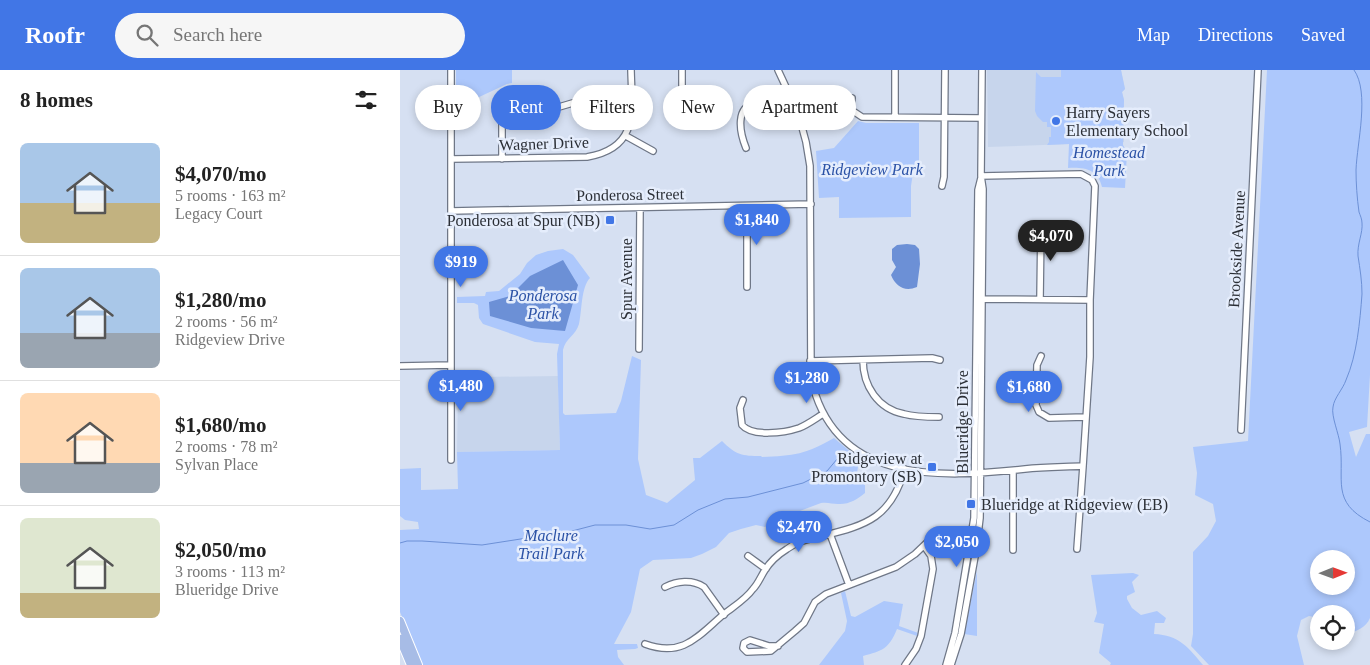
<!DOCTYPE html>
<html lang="en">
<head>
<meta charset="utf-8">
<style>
  :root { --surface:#fff; --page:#f6f6f6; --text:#222; --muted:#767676; --line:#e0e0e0; --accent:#4176e6 }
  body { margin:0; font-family:Georgia,serif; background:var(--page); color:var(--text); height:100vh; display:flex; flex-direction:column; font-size:19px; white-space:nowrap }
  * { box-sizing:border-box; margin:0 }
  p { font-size:16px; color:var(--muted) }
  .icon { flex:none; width:28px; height:28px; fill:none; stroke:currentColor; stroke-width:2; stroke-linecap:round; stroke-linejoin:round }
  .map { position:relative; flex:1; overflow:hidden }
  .details { display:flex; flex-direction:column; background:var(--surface); width:400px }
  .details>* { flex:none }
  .hud { position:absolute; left:15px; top:15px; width:475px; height:45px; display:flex; gap:10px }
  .needle { width:32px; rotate:89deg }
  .buttons { position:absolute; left:910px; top:480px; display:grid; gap:10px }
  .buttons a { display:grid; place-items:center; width:45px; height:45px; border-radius:50%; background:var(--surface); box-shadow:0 2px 8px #0003; font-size:25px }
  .price { position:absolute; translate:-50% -42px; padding:0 11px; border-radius:18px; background:var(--accent); color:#fff; font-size:16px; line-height:32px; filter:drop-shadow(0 1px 2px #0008) }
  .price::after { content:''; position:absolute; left:50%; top:30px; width:15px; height:11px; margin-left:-8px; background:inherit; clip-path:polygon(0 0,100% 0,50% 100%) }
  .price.on { background:#222; color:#fff }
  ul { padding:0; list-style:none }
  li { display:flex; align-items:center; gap:15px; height:125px; padding:0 20px }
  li+li { border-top:1px solid var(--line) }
  li span { display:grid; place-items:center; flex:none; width:140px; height:100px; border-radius:8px; color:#555 }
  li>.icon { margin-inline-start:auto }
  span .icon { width:60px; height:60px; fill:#fffc; stroke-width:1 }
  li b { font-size:21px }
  h2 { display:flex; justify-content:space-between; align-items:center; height:60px; padding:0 20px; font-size:21px }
  .chip { padding:0 18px; border-radius:22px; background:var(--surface); box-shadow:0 2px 8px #0003; font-size:18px; line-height:45px }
  .chip.on { background:var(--accent); color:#fff }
  header { display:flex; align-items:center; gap:30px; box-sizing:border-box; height:70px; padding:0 25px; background:var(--accent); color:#fff }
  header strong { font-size:24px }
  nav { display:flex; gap:28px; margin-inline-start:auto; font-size:18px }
  .search { width:350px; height:45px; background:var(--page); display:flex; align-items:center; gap:12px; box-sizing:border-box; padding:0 18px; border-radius:28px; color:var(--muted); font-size:19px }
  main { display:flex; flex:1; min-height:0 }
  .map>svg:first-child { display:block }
</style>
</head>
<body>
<header>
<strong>Roofr</strong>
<div class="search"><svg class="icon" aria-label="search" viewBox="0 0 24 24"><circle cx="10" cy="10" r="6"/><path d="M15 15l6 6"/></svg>Search here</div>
<nav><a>Map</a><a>Directions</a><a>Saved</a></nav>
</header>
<main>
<section class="details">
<h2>8 homes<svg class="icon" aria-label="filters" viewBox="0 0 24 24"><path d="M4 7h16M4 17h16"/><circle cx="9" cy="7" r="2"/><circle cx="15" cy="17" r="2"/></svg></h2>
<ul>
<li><span style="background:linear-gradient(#a9c7e8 60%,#c2b280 0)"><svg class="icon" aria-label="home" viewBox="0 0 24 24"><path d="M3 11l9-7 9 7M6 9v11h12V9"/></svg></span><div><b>$4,070/mo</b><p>5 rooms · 163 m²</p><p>Legacy Court</p></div></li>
<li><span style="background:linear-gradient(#a9c7e8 65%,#9aa5b1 0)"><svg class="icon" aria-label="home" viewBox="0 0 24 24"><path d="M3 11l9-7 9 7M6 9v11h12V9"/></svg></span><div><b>$1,280/mo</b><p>2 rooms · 56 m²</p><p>Ridgeview Drive</p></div></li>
<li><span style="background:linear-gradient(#ffd9b3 70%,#9aa5b1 0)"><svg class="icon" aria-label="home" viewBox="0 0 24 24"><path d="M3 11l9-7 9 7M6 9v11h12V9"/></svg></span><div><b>$1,680/mo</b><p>2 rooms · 78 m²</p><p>Sylvan Place</p></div></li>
<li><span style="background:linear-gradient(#dfe7d0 75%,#c2b280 0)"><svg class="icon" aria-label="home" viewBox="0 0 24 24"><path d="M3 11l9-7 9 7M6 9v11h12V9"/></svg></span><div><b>$2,050/mo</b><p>3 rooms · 113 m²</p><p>Blueridge Drive</p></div></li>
</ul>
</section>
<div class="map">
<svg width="970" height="595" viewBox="0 0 970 595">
  <rect width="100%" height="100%" fill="#d6e0f2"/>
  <path fill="#c7d5ec" d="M587 0H721L725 19 722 22 724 30V72L588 77Z
    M158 306 160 380 57 382 58 321H81V307Z"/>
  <path fill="#adc8fc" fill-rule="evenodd" d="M56 0H112V13L107 14 77 28H56Z
    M661 0H721L725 19 722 22 724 30 723 75 727 82 725 118 702 117C698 99 684 97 668 98L669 74 647 75 649 72V67H651V57H647V52H643L637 46 635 41 636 2 641 7H661Z
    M867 0H970V305L967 357 949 362 956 387 966 364H970V548C966 558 956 561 946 565V544H919V548L909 546 901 550 897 566 904 595H809L791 576 793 564V482L808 466 816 451 813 434 795 425 797 403 793 377 848 371ZM919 489H946V516H919Z
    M458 51 466 53H519V91L513 103 511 116V147L439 148V127L419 128 416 81 434 78Z
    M163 179 173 185 190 208C181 217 182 241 179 254 176 265 165 269 163 280V343L165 345 216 343 221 331 232 286 241 290 238 389 246 425 267 433 295 410 293 388H300L322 371C336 385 342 386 361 386L362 387C393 386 407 384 434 368L459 389 456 411 465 415V423C458 429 448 435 438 434 432 434 428 432 421 433L376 450 365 457 356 455 341 459 329 463 316 477 302 484 291 488 253 490 240 499 231 542 214 574H237L238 578 235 579 217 580 218 587 224 595H22L0 542V460L19 459 18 452 5 450 0 446V399L21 398V420L58 419 57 382 160 380 157 284 159 274 135 272 83 254 79 248 78 235 74 233H57V227L85 226 86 222 99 221 120 204 127 193 136 185 148 181Z
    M577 501V566L564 564Z
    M733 503 739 505 732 512 735 522 727 526V529L732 538 741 545 757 541 766 548 764 553H755L754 564C779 565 788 577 803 595H710L711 593 699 583 704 554 694 552 697 543 691 505Z
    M445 521 451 546 455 547 484 531 503 534 499 556 521 564 520 567 497 559C489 579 482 581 463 586L464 595H419L445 561 447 551 441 523Z"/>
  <path fill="#6c90d6" d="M507 174 515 175 519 179 520 194 517 217C505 222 496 217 491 205L496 197 492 190V179L497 175Z
    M163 190 178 215 165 261 131 258 90 246 89 232 110 226 130 206Z"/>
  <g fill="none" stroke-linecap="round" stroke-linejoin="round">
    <path stroke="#6c90d6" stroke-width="1" d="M954 0C970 22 957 73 956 100 956 113 957 128 959 142 960 145 962 149 962 153 963 163 957 174 958 186 960 199 962 211 962 224 960 251 957 285 946 310 943 319 934 328 933 337 931 346 939 364 940 374 945 410 930 432 970 452
      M0 473 7 471H22L82 475 172 461 195 455H226L250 459 274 455 298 440 325 429 348 427 403 413 427 401 438 388"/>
    <g stroke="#6f7787" stroke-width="8">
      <path id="minor" d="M51 0V390
        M282 0V15L286 30
        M378 0 391 28 400 50 406 72 410 96 411 308C434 415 540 408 625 399 644 397 664 397 683 396L690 287V230L695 116 692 110 681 104 581 106
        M452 28 451 36 453 41 462 47 581 48
        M495 47V0
        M226 66 253 81
        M346 78C340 63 334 36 357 33 371 30 377 34 391 28
        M51 89 187 87C239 78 232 42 231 0
        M102 89V54L107 42 120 38 159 37 176 32
        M542 116 544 107 545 0
        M347 136V217
        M51 141 411 134
        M582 229 690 230
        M640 229 641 155
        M239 279 240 138
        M641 286 637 295 636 335 639 342 649 348 685 347
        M463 290C463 316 478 339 504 344 515 347 527 347 539 347
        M410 291 532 288 540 290
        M0 296 50 295
        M343 330 340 338 342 355C352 367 384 363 399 358 407 355 415 349 423 344
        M841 360 858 0
        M613 401V480
        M430 464 449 515
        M677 479 683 396
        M348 486 366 499
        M265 517C277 511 292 509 304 517L324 545
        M245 574C283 588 298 566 324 544 334 536 345 530 353 519 358 514 361 506 365 500 370 492 379 484 387 479 397 471 410 469 422 466 468 455 491 447 505 399
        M378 576H369L350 570 344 573 343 578 347 582 371 581 395 561 404 553 415 532 426 524 496 497 515 484 536 464
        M505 595 516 579 521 566 533 499 531 486 524 476
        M546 595 555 563 574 448 578 120 581 108
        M551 595 561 564 576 481 580 448 583 119 581 106 582 0"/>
    </g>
    <g stroke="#fff" stroke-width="10">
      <path id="major" d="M0 551 18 595
        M0 569 11 595"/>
    </g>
    <use href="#minor" stroke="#fff" stroke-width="5.5"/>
    <use href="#major" stroke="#a7bce6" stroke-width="8"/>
  </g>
  <g fill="#4176e6" stroke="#e5edfc" stroke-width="2">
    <circle cx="656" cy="51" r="5"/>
    <rect x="205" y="145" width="10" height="10" rx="2.5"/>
    <rect x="527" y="392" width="10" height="10" rx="2.5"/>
    <rect x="566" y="429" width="10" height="10" rx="2.5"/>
  </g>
  <g text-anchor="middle" stroke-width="5" stroke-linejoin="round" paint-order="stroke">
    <g font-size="16" fill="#2b2f36" stroke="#e5edfc" text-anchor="start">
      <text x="666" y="48">Harry Sayers<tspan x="666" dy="18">Elementary School</tspan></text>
      <text x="200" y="156" text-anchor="end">Ponderosa at Spur (NB)</text>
      <text x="522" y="394" text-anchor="end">Ridgeview at<tspan x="522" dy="18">Promontory (SB)</tspan></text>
      <text x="581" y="440">Blueridge at Ridgeview (EB)</text>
    </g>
    <g font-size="16" fill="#2b2f36" stroke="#e5edfc">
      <text transform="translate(144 73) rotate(-2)" y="6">Wagner Drive</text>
      <text transform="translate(230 124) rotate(-1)" y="6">Ponderosa Street</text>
      <text transform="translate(836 179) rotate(-87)" y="6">Brookside Avenue</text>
      <text transform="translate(226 209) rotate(-90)" y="6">Spur Avenue</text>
      <text transform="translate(562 352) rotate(-90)" y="6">Blueridge Drive</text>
    </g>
    <g font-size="16" font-style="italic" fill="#2b52a6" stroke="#e5edfc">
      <text x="709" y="88">Homestead<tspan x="709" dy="18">Park</tspan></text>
      <text x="472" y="105">Ridgeview Park</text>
      <text x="143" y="231">Ponderosa<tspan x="143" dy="18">Park</tspan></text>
      <text x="151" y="471">Maclure<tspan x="151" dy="18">Trail Park</tspan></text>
    </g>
  </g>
</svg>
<div class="buttons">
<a><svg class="needle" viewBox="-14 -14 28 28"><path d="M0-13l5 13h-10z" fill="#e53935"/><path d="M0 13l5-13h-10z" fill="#767676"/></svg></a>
<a><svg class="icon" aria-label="locate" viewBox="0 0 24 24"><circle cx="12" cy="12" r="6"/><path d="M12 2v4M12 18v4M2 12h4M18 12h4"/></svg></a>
</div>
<b class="price" style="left:357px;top:176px">$1,840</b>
<b class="price on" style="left:651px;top:192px">$4,070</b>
<b class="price" style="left:61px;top:218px">$919</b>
<b class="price" style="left:407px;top:334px">$1,280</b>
<b class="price" style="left:61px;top:342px">$1,480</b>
<b class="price" style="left:629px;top:343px">$1,680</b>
<b class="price" style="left:399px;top:483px">$2,470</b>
<b class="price" style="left:557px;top:498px">$2,050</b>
<div class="hud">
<a class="chip">Buy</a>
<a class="chip on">Rent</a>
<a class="chip">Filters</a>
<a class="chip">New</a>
<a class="chip">Apartment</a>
</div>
</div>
</main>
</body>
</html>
